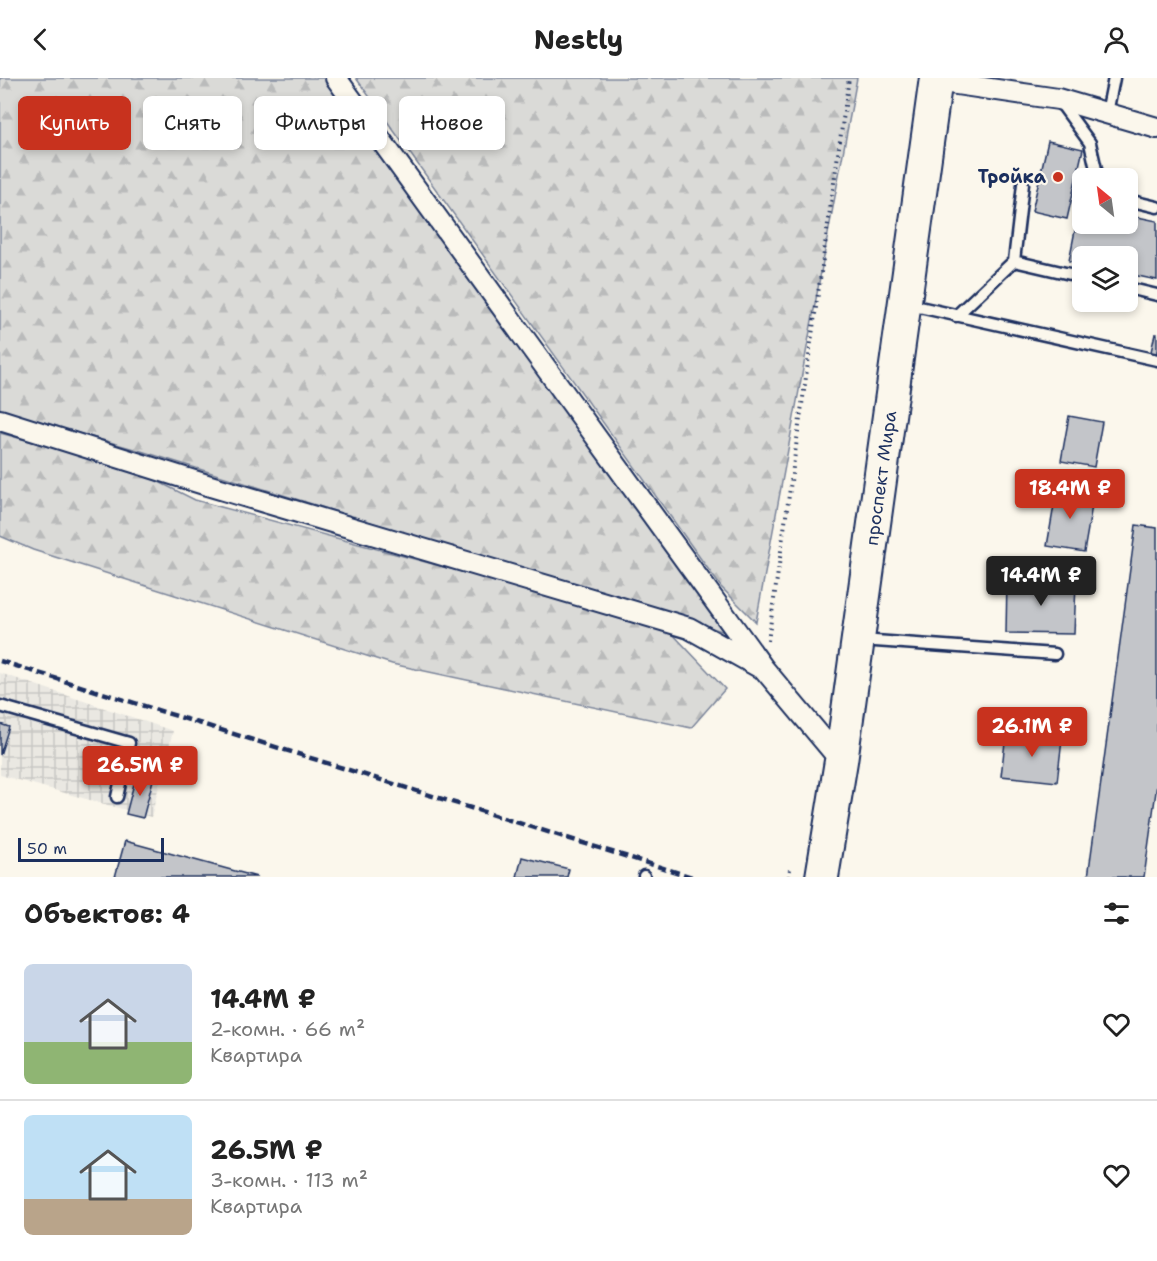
<!DOCTYPE html>
<html lang="ru">
<head>
<meta charset="utf-8">
<style>
  :root { --surface:#fff; --page:#f2f2f2; --text:#222; --muted:#767676; --line:#e0e0e0; --accent:#c8321e }
  body { margin:0; font-family:"Shantell Sans",sans-serif; background:var(--page); color:var(--text); height:100vh; display:flex; flex-direction:column; font-size:22px; white-space:nowrap }
  * { box-sizing:border-box; margin:0 }
  p { font-size:20px; color:var(--muted) }
  .icon { flex:none; width:33px; height:33px; fill:none; stroke:currentColor; stroke-width:2; stroke-linecap:round; stroke-linejoin:round }
  .map { position:relative; height:799px; overflow:hidden }
  .drawer { display:flex; flex-direction:column; background:var(--surface); flex:1 }
  .drawer>* { flex:none }
  .top-card { position:absolute; left:18px; top:18px; width:600px; height:54px; display:flex; gap:12px }
  .needle { width:39px; rotate:331deg }
  .tools { position:absolute; left:1072px; top:90px; display:grid; gap:12px }
  .tools a { display:grid; place-items:center; width:66px; height:66px; border-radius:9px; background:var(--surface); box-shadow:0 3px 9px #0003; font-size:30px }
  .scale { position:absolute; left:18px; bottom:15px; width:146px; box-sizing:border-box; padding-left:6px; border:3px solid #1b2f5e; border-top:0; font-size:16px; line-height:21px; white-space:nowrap; color:#1b2f5e; -webkit-text-stroke:4px #fbf7ec; paint-order:stroke }
  .price { position:absolute; translate:-50% -51px; padding:0 14px; border-radius:6px; background:var(--accent); color:#fff; font-size:20px; line-height:39px; filter:drop-shadow(0 2px 3px #0008) }
  .price::after { content:''; position:absolute; left:50%; top:36px; width:18px; height:14px; margin-left:-9px; background:inherit; clip-path:polygon(0 0,100% 0,50% 100%) }
  .price.current { background:#222; color:#fff }
  ul { padding:0; list-style:none }
  li { display:flex; align-items:center; gap:18px; height:150px; padding:0 24px }
  li+li { border-top:2px solid var(--line) }
  li span { display:grid; place-items:center; flex:none; width:168px; height:120px; border-radius:9px; color:#555 }
  li>.icon { margin-inline-start:auto }
  span .icon { width:72px; height:72px; fill:#fffc; stroke-width:1 }
  li b { font-size:26px }
  h2 { display:flex; justify-content:space-between; align-items:center; height:72px; padding:0 24px; font-size:26px }
  .chip { padding:0 21px; border-radius:9px; background:var(--surface); box-shadow:0 3px 9px #0003; font-size:21px; line-height:54px }
  .chip.current { background:var(--accent); color:#fff }
  header { display:flex; justify-content:space-between; align-items:center; height:78px; padding:0 24px; background:var(--surface); font-size:27px; font-weight:700 }
  .map>svg:first-child { display:block }
</style>
</head>
<body>
<header><svg class="icon" aria-label="back" viewBox="0 0 24 24"><path d="M15 5l-7 7 7 7"/></svg>Nestly<svg class="icon" aria-label="person" viewBox="0 0 24 24"><circle cx="12" cy="8" r="4"/><path d="M4 21q1-7 8-7t8 7"/></svg></header>
<div class="map">
<svg width="1157" height="799" viewBox="0 0 1157 799">
  <defs>
    <pattern id="industrial-grid" width="8" height="8" patternUnits="userSpaceOnUse" patternTransform="scale(1.5)"><rect width="8" height="8" fill="#eae8e2"/><path d="M0 4h8M4 0v8" fill="none" stroke="#c8c7c4"/></pattern>
    <pattern id="forest-firs" width="22" height="20" patternUnits="userSpaceOnUse" patternTransform="scale(1.5)"><rect width="22" height="20" fill="#dadad7"/><path d="M5 1l3.5 6h-7zM16 11l3.5 6h-7z" fill="#babbbb"/></pattern>
  </defs>
  <rect width="100%" height="100%" fill="#fbf7ec"/>
  <filter id="ink" filterUnits="userSpaceOnUse"><feTurbulence type="fractalNoise" baseFrequency=".0167" numOctaves="2"/><feDisplacementMap in="SourceGraphic" scale="12" xChannelSelector="R" yChannelSelector="G"/><feConvolveMatrix kernelMatrix="1 2 1 2 8 2 1 2 1" color-interpolation-filters="sRGB"/></filter>
  <g filter="url(#ink)">
    <path fill="url(#industrial-grid)" d="M0 595 173 653 151 739 0 697Z"/>
    <path fill="url(#forest-firs)" stroke="#7a849a" stroke-width="1.5" d="M0 0H327L728 555 141 373 0 333Z
      M356 0H857L756 544 721 509Z
      M0 355 133 391 195 422 666 549 725 611 691 650 392 586 33 472 0 458Z"/>
    <path fill="#c3c5c9" stroke="#1b2f5e" stroke-width="1.5" d="M1048 63 1083 71 1067 141 1032 133Z
      M1080 127H1083V146H1128V137L1157 143V202L1128 196V178H1083V186L1069 183Z
      M1155 256H1157V279L1150 278Z
      M1069 338 1102 344 1094 389 1061 383Z
      M1057 410 1094 416 1084 474 1047 468Z
      M1136 447 1157 450V706L1144 799H1088Z
      M1007 502 1076 504 1074 556 1006 555Z
      M0 646 9 649 0 677Z
      M1006 656 1062 662 1057 704 1001 698Z
      M136 698 153 702 143 740 126 736Z
      M125 763 257 799H115Z
      M522 779 569 791 567 799H517Z"/>
    <g fill="none" stroke-linecap="round" stroke-linejoin="round">
      <g stroke="#1b2f5e" stroke-width="15">
        <path id="service" d="M1060 24 1090 65 1098 100
          M1107 35 1114 0
          M1128 122 1157 129
          M1014 183 1023 106
          M1128 210 1157 217
          M906 226 1157 282
          M956 238 1014 183 1083 199
          M861 562 1055 576
          M0 628 129 665 117 719
          M644 799V798"/>
      </g>
      <g stroke="#1b2f5e" stroke-width="24">
        <path id="minor" d="M336 0 764 591 841 683
          M936 3 1058 21 1157 50
          M0 342 207 407 689 550 759 589"/>
      </g>
      <g stroke="#1b2f5e" stroke-width="36">
        <path id="primary" d="M822 799 841 683 936 0"/>
      </g>
      <path stroke="#1b2f5e" stroke-width="4" stroke-dasharray="1.5 4.5" stroke-linecap="butt" d="M768 563 849 0
        M789 799 790 791"/>
      <use href="#service" stroke="#fbf7ec" stroke-width="10"/>
      <use href="#minor" stroke="#fbf7ec" stroke-width="20"/>
      <use href="#primary" stroke="#fbf7ec" stroke-width="32"/>
      <path stroke="#1b2f5e" stroke-width="4.5" stroke-dasharray="9 4.5" stroke-linecap="butt" d="M0 583 692 799"/>
    </g>
  </g>
  <circle fill="#c8321e" stroke="#fbf7ec" stroke-width="2" cx="1058" cy="99" r="6"/>
  <g text-anchor="middle" stroke-width="4.5" stroke-linejoin="round" paint-order="stroke">
    <g font-size="18" font-weight="bold" fill="#1b2f5e" stroke="#fbf7ec" text-anchor="end">
      <text x="1046" y="105">Тройка</text>
    </g>
    <g font-size="18" fill="#1b2f5e" stroke="#fbf7ec">
      <text transform="translate(881 400) rotate(-82)" y="6">проспект Мира</text>
    </g>
  </g>
</svg>
<div class="tools">
<a><svg class="needle" viewBox="-14 -14 28 28"><path d="M0-13l5 13h-10z" fill="#e53935"/><path d="M0 13l5-13h-10z" fill="#767676"/></svg></a>
<a><svg class="icon" aria-label="layers" viewBox="0 0 24 24"><path d="M12 4l9 5-9 5-9-5zM3 14l9 5 9-5"/></svg></a>
</div>
<div class="scale">50 m</div>
<b class="price" style="left:1070px;top:442px">18.4M ₽</b>
<b class="price current" style="left:1041px;top:529px">14.4M ₽</b>
<b class="price" style="left:1032px;top:680px">26.1M ₽</b>
<b class="price" style="left:140px;top:719px">26.5M ₽</b>
<div class="top-card">
<a class="chip current">Купить</a>
<a class="chip">Снять</a>
<a class="chip">Фильтры</a>
<a class="chip">Новое</a>
</div>
</div>
<section class="drawer">
<h2>Объектов: 4<svg class="icon" aria-label="filters" viewBox="0 0 24 24"><path d="M4 7h16M4 17h16"/><circle cx="9" cy="7" r="2"/><circle cx="15" cy="17" r="2"/></svg></h2>
<ul>
<li><span style="background:linear-gradient(#c9d6e8 65%,#8fb573 0)"><svg class="icon" aria-label="home" viewBox="0 0 24 24"><path d="M3 11l9-7 9 7M6 9v11h12V9"/></svg></span><div><b>14.4M ₽</b><p>2-комн. · 66 m²</p><p>Квартира</p></div><svg class="icon" aria-label="heart" viewBox="0 0 24 24"><path d="M12 20l-8-8c-3-5 5-10 8-4 3-6 11-1 8 4z"/></svg></li>
<li><span style="background:linear-gradient(#bfe0f5 70%,#b9a48a 0)"><svg class="icon" aria-label="home" viewBox="0 0 24 24"><path d="M3 11l9-7 9 7M6 9v11h12V9"/></svg></span><div><b>26.5M ₽</b><p>3-комн. · 113 m²</p><p>Квартира</p></div><svg class="icon" aria-label="heart" viewBox="0 0 24 24"><path d="M12 20l-8-8c-3-5 5-10 8-4 3-6 11-1 8 4z"/></svg></li>
</ul>
</section>
</body>
</html>
